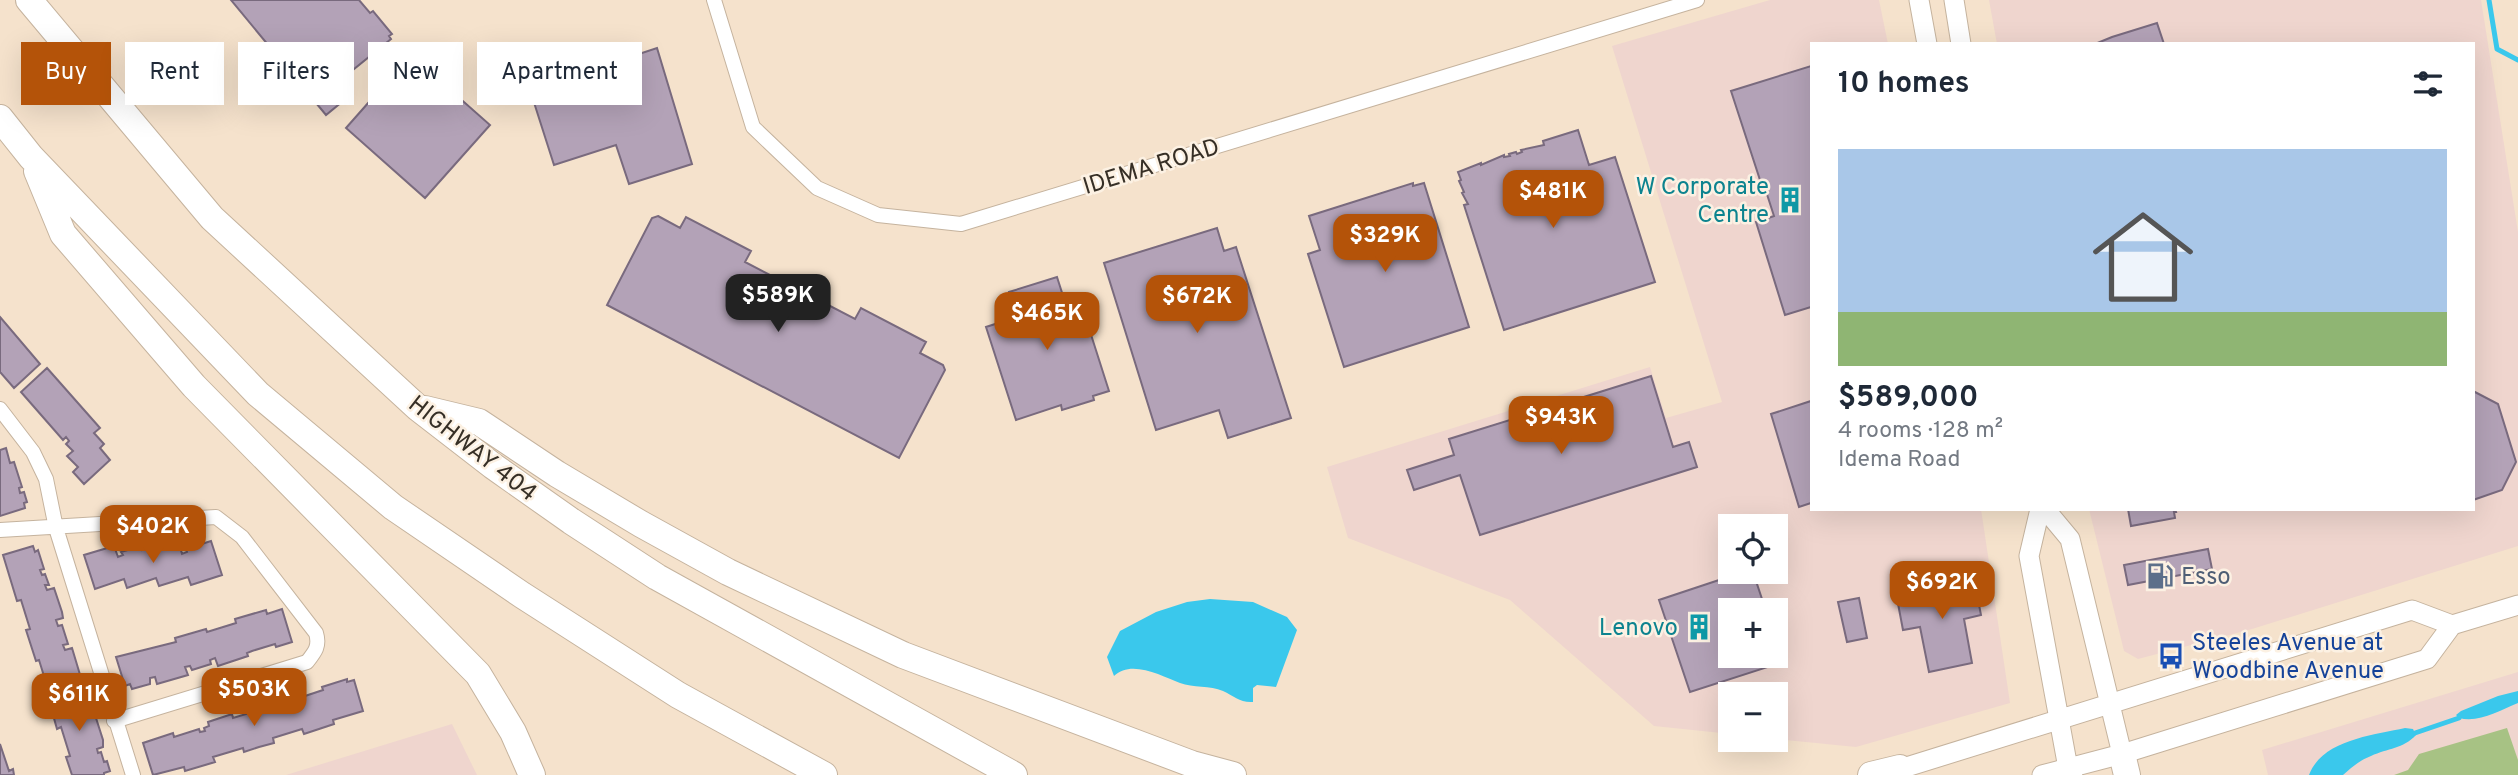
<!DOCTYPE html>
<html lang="en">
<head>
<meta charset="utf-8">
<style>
  :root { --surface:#fff; --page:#f2f2f3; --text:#1f2937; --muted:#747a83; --accent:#b45309 }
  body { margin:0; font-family:Overpass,sans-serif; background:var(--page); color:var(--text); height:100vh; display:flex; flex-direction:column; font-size:26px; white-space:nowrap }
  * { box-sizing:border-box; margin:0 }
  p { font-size:23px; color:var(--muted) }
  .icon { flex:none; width:38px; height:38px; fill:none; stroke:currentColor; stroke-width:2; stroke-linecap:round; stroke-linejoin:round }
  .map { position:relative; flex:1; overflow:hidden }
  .panel { position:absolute; left:1810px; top:42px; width:665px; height:469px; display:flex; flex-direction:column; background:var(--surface); border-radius:0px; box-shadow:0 7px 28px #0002 }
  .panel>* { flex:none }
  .top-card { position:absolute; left:21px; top:42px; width:665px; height:63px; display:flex; gap:14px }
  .controls { position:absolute; left:1718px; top:514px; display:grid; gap:14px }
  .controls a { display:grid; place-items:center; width:70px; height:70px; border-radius:0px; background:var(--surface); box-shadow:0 7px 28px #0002; font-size:35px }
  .price { position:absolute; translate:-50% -60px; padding:0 16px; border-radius:14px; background:var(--accent); color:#fff; font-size:23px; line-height:46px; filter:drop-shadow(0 2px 4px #0008) }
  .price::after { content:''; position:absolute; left:50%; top:42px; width:21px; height:16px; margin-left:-10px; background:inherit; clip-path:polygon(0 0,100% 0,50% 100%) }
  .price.selected { background:#222; color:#fff }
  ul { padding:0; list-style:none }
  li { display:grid; align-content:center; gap:14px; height:371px; padding:0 28px }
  li span { display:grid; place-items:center; height:217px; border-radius:0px; color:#555 }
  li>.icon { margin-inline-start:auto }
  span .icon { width:126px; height:126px; fill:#fffc; stroke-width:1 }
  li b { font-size:30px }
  h2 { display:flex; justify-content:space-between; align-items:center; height:84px; padding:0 28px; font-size:30px }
  .pill { padding:0 24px; border-radius:0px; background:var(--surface); box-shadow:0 7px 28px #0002; font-size:24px; line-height:63px }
  .pill.selected { background:var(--accent); color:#fff }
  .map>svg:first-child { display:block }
</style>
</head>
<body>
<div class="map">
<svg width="2518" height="775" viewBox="0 0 2518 775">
  <rect width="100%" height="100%" fill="#f5e2cc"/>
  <path fill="#efd5ce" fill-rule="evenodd" d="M1770 0H1879L1888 44H1811V509H1981L2010 703 1856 747 1776 739V695H1731V734L1654 726 1510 600 1348 538 1327 467 1650 367 1666 418 1722 402 1612 46ZM1731 527H1776V572H1731ZM1731 611H1776V656H1731Z
    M1989 0H2481L2518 232V546L2252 629 2138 659 2124 651 2089 509H2473V44H1997Z
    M2518 672V775H2268L2262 750Z
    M452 724 477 775H286Z"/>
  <path fill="#a7c284" d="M2507 728 2518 760V775H2394L2408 770 2419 754Z"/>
  <path fill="#3ac8ec" d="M1210 599 1253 602 1287 617 1297 630 1276 687 1257 685 1253 688V702C1240 703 1234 696 1223 691 1210 685 1193 688 1180 683 1162 676 1131 659 1114 676L1107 657 1120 631 1156 612 1187 602Z
    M2518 691V703C2499 711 2479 723 2459 718L2456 715 2461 711 2498 696Z
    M2405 728 2413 729 2416 735C2403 749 2388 748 2371 756 2360 760 2352 767 2343 775H2309C2322 740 2373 735 2405 728Z"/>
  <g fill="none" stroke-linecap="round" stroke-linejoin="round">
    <path stroke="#3ac8ec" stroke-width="5" d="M2489 0 2497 49 2518 60
      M2415 733 2459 718"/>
  </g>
  <path fill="#b3a2b7" stroke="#796a7e" stroke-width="2" d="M231 0H359L370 13 373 11 392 34 389 36 391 39 332 87 343 101 326 115Z
    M2157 23 2164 44H2095L2112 37Z
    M657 48 692 164 629 184 616 145 554 165 530 90Z
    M415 50 435 67 430 72 490 125 425 198 346 128Z
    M1811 66V307L1785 315 1756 222 1774 216 1763 182 1761 183 1731 91Z
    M1578 130 1589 165 1615 157 1655 282 1504 330 1464 205 1468 204 1462 193 1464 192 1459 181 1461 180 1458 172 1481 163V165L1504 155V157L1510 156 1509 154 1516 152 1517 154 1522 152 1521 150 1544 145 1543 141Z
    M1413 183V186L1424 183 1469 327 1344 367 1308 254 1320 250 1309 216Z
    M658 216 680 228 686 217 751 251 745 262 805 293 855 319 861 308 926 342 920 353 943 365 945 370 899 458 607 305 652 218Z
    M1217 228 1224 251 1236 247 1291 418 1228 438 1219 410 1156 430 1104 263Z
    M1057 277 1065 302 1079 297 1109 391 1093 396 1094 400 1062 410 1061 405 1016 420 986 327 1017 317 1009 292Z
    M0 317 40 364 14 388 0 372Z
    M47 368 100 428 94 433 104 444 100 448 110 460 84 484 73 472 78 467 67 456 73 451 66 444 69 441 66 437 63 440 21 392Z
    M1651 376 1673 447 1689 442 1697 467 1480 535 1460 475 1414 490 1407 470 1454 455 1449 439Z
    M2473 391 2498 404 2516 462 2502 490 2473 500Z
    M1811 401V503L1799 507 1771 414Z
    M6 448 10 463 14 462 22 487 19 488 20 493 24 492 27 502 24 503 25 508 0 516V450Z
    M2128 509H2175L2176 512H2174L2175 518 2131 526Z
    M211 541 222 575 191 585 188 577 159 586 156 578 127 588 124 579 95 589 84 555 114 546 118 557 123 555 121 552 141 546 142 550 148 548 150 555 155 554 154 551 179 543 182 554 187 552 186 549Z
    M33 546 35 552 38 550 44 569 40 570 42 575 45 574 49 585H45L47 590 54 588 62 612 63 618 56 620 58 626 62 625 68 644 63 645 65 650 72 648 81 678 48 689 39 660 36 661 26 630 30 629 21 600 17 601 3 555Z
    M2208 549 2212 569 2128 585 2124 565Z
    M1743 572H1753L1766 611H1731V656H1776V642L1783 662 1690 692 1659 600Z
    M1974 579 1981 615 1964 619 1972 663 1929 672 1920 627 1903 630 1896 593Z
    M1859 598 1867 638 1847 642 1838 602Z
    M282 609 292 642 276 647 275 644 252 651 247 653 248 656 218 666 215 658 210 660 211 664 192 670 190 666 185 667 188 675 157 684 155 677 150 678V684L132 689 130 684 125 686 116 657 176 642 175 638 206 629 207 632 236 623 235 619 266 610 267 614Z
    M347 679V682L354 680 363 711 333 720 334 724 304 734 302 729 273 738 274 743 259 747 244 752 243 748 213 757 215 762 185 771 184 767 153 775 143 743 173 733 174 737 199 729 200 732 205 731 204 728 209 726 208 722 232 714 233 718 269 707 268 703 293 695 295 702 299 701V698L323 690 322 687Z
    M82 687 91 716 95 715 103 740V747L97 749 98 753 101 752 104 762 107 761 110 771 104 773V775H72L66 757 70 756 61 727 57 729 48 697Z
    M0 744 9 771 13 769 14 775H0Z"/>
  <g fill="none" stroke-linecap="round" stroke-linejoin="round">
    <g stroke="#c5b39e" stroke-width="16">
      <path id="street" d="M714 0 753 127 817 188 878 215 961 224 1697 0
        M0 409 33 452 46 479 56 528 133 775
        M0 530 216 517 242 537 316 633C320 646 315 652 307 662L114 721"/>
    </g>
    <g stroke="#c5b39e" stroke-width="21">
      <path id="secondary" d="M1919 0 1927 44
        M1954 0 1961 44
        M2040 509 2029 556 2068 768
        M2045 509 2070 539 2122 754
        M1887 773 2412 610 2452 625
        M2042 775 2122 754 2427 659 2452 625 2518 605"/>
    </g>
    <g stroke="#c5b39e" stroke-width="28">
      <path id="highway" d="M29 0 212 218 418 408 493 466 571 521 657 577 1014 775
        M0 118 31 157 258 394 393 507 522 595 678 695 824 775
        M37 171 63 234 194 386 478 674 513 732 532 775
        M425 409 479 422 557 474 641 524 728 572 903 655 1192 764 1233 775
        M2122 754 2127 775
        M2068 768 2069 775
        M1871 775 1900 768"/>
    </g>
    <use href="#street" stroke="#fff" stroke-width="14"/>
    <use href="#secondary" stroke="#fff" stroke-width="19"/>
    <use href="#highway" stroke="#fff" stroke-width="26"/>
  </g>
  <defs>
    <g id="building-bare" transform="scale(2.1)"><path d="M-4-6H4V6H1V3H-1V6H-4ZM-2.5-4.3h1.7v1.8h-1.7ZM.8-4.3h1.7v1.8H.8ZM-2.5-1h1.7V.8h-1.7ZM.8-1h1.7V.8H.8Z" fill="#0f9aa8" stroke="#fcf1e3" stroke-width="2.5" paint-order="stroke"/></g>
    <g id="fuel-bare" transform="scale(2.1)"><path d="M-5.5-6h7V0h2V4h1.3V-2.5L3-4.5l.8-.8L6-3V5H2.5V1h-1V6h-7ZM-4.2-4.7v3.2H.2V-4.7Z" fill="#5c6f8a" stroke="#fcf1e3" stroke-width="2.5" paint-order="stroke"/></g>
    <g id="bus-bare" transform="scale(2.1)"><path d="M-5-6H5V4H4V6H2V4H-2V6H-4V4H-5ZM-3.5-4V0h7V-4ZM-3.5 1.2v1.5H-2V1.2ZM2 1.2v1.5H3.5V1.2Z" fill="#1a4fb4" stroke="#fcf1e3" stroke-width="2.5" paint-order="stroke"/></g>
  </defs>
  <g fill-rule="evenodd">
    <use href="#building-bare" x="1790" y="200"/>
    <use href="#fuel-bare" x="2160" y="576"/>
    <use href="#building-bare" x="1699" y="627"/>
    <use href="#bus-bare" x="2171" y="656"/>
  </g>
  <g text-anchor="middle" stroke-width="5" stroke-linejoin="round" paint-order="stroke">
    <g font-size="24" fill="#362f26" stroke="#fcf1e3">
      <text transform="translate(1151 166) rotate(-17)" y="8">IDEMA ROAD</text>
      <text transform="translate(473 448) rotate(38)" y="8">HIGHWAY 404</text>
    </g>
    <g font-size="24" fill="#0d838f" stroke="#fcf1e3" text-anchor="end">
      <text x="1769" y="194">W Corporate<tspan x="1769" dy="28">Centre</tspan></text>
      <text x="1678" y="635">Lenovo</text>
    </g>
    <g font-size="24" fill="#4e5e75" stroke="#fcf1e3" text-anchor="start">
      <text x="2181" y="584">Esso</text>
    </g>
    <g font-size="24" fill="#164399" stroke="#fcf1e3" text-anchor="start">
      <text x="2192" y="650">Steeles Avenue at<tspan x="2192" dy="28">Woodbine Avenue</tspan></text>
    </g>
  </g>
</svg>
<div class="controls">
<a><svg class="icon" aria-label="locate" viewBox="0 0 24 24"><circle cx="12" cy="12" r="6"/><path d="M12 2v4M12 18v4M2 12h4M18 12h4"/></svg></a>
<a>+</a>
<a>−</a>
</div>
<b class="price" style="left:1553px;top:230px">$481K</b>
<b class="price" style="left:1385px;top:274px">$329K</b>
<b class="price selected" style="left:778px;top:334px">$589K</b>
<b class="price" style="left:1197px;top:335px">$672K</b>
<b class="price" style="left:1047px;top:352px">$465K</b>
<b class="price" style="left:1561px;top:456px">$943K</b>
<b class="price" style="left:153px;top:565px">$402K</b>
<b class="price" style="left:1942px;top:621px">$692K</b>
<b class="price" style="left:254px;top:728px">$503K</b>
<b class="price" style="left:79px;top:733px">$611K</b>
<div class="top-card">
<a class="pill selected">Buy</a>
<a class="pill">Rent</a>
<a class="pill">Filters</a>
<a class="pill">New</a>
<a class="pill">Apartment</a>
</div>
<section class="panel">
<h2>10 homes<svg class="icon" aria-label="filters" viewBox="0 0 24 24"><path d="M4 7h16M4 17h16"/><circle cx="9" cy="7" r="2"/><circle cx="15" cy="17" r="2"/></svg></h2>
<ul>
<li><span style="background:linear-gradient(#a9c7e8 75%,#8fb573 0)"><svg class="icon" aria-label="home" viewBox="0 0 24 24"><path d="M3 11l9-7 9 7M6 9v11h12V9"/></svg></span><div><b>$589,000</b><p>4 rooms · 128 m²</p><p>Idema Road</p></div></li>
</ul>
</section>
</div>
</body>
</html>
